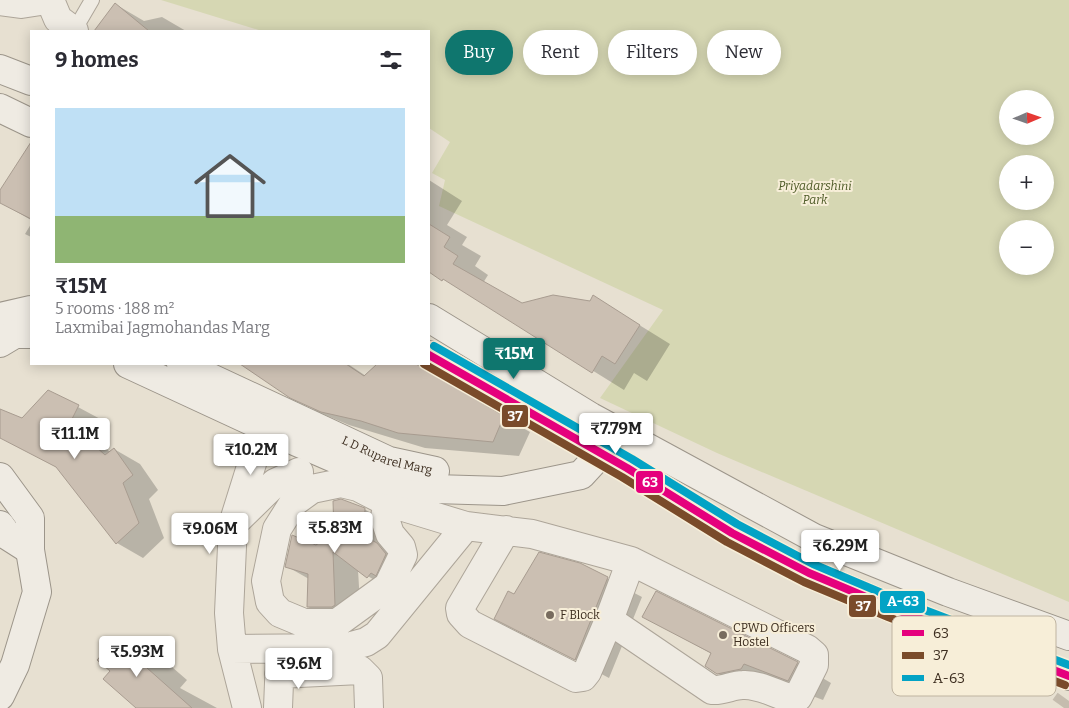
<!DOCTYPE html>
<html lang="en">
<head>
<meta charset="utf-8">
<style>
  :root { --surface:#fff; --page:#f7f7f7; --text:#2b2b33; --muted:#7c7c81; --accent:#0f766e }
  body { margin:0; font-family:Bitter,serif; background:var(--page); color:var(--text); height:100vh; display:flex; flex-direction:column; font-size:19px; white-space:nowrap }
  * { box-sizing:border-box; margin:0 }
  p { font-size:16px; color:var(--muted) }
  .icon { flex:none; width:28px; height:28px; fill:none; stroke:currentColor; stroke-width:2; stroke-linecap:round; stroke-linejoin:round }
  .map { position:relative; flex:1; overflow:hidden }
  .panel { position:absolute; left:30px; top:30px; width:400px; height:335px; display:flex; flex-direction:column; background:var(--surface); border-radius:0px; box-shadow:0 2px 12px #0003 }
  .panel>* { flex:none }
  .guide { position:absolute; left:445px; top:30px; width:475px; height:45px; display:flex; gap:10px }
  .needle { width:32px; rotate:88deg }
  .buttons { position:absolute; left:999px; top:90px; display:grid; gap:10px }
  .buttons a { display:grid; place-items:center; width:55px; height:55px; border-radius:50%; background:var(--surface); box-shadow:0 2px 12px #0003; font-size:25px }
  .price { position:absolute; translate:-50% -42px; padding:0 11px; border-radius:5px; background:#fff; color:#222; font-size:16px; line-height:32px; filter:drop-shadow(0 1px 2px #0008) }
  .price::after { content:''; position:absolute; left:50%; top:30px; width:15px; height:11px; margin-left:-8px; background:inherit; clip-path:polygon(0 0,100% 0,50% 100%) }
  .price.active { background:var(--accent); color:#fff }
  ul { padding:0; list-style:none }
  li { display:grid; align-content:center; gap:10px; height:265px; padding:0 25px }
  li span { display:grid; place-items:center; height:155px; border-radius:0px; color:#555 }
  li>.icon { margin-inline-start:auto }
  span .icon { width:90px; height:90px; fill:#fffc; stroke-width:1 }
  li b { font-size:21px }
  h2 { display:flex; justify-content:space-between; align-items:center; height:60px; padding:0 25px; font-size:21px }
  .tag { padding:0 18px; border-radius:22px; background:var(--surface); box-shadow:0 2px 12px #0003; font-size:18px; line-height:45px }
  .tag.active { background:var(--accent); color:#fff }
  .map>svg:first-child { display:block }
</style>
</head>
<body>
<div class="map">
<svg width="1069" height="708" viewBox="0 0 1069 708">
  <rect width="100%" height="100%" fill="#e7e0d1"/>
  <path fill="#d6d7b3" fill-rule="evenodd" d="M161 0H1069V602L717 453 600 398 663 310 439 206 445 180 432 173 450 142 429 128V31H262ZM1008 99H1045V136H1008ZM1008 164H1045V201H1008ZM1008 229H1045V266H1008Z"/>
  <path fill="#0003" d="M115 4 144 21 162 17 186 31H95Z
    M28 149 31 151V220L0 202V192Z
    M429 180 462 201 447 225 467 237 462 245 481 256 475 266 488 275 483 283 522 305 591 302 594 297 670 344 647 381 634 373 624 390 429 269Z
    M31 224V237L25 234Z
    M243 364H348L366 376 379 364H420L441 376 447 385 530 432 519 456 425 448 349 425 318 412Z
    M48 391 104 421 96 439 110 452 114 449 140 464 158 490 149 499 164 538 143 558 117 543 60 469 0 437V410L22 419Z
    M364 509 390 524 403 559 412 570 402 590 394 592 358 570 361 620 334 622 308 607 309 579 286 566 316 547Z
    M583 566 642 597 609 678 496 618 514 596Z
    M656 592 797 663 831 683 823 700 778 683 752 693 717 673 712 654 644 617Z
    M115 641 126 647 131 642 165 661 187 680 180 688 217 708H138L112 671Z"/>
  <path fill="#cbbfb2" stroke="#a89c90" d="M115 3 149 31H94Z
    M31 142V219L0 203V190Z
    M429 224 450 237 444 247 458 256 453 264 522 303 553 295 590 301 593 295 640 325 615 364 602 356 592 373 443 279 442 281 429 272Z
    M240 364H346L364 376 377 364H416L504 416 493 442 398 433 361 421 321 412 290 398Z
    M48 390 79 405 70 423 105 455 114 448 133 475 123 483 139 523 116 544 56 467 0 438V409L22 418Z
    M341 499 365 508 364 536 377 543 386 554 376 576 371 573 367 578 333 552 335 605 332 607H307L308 574 285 567 292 535 316 545 334 532 333 501Z
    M539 552 580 563 608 577 575 660 494 619 508 591 514 594Z
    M656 591 798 662 788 681 744 664 741 669 717 674 705 666 711 653 642 617Z
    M115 640 124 648 131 640 154 660 147 668 192 708H136L103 679 110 671 97 660Z"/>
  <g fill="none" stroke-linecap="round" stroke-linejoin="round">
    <path stroke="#c5bcae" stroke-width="28" stroke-dasharray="28 14" stroke-linecap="butt" d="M1064 708 1069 701"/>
    <g stroke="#ada599" stroke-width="16">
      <path id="lane" d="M78 24 92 0"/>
    </g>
    <g stroke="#ada599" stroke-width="30">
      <path id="street" d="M50 0 58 19 74 31
        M0 1 21 4 47 0
        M387 502 385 519 390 534 401 547 403 555 388 586 337 623H304L280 613 270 602 266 581 277 529 294 502 312 489 341 483 358 487 387 502 466 526
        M234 523 275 483 299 472
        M506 530 460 608 461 614 470 624 576 678 583 677 587 672 609 620
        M232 649 344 648 366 642 377 635 466 526 532 534 631 561 807 649 814 655V665L798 697 793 699C777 695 760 684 743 685 732 685 724 691 712 690L609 620 631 561
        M279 674 360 670 368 678 369 708
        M247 708 232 649 229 613 233 524 270 406
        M278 708 280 657"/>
    </g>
    <g stroke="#9c958a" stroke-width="30">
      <g id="secondary">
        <path d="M0 69 31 81"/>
        <path d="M0 108 31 123"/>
        <path d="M0 317 31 310"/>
        <path d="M429 318 591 417 814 538 948 592 1069 636"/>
        <path d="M0 343 15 334H31"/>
        <path d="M429 355 627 468 732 533 809 573 892 608 1069 676"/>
        <path d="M128 364 290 439 384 480 434 489 503 491 581 475 593 462 607 439"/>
        <path id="s1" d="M181 364 389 461 435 471"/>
        <path d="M0 477 30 518V550L37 592 15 665 0 696"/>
        <path d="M0 525 8 536 30 550"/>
      </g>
    </g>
    <use href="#lane" stroke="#efebe3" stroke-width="14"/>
    <use href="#street" stroke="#efebe3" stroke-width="28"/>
    <use href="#secondary" stroke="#efebe3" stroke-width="28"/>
    <g stroke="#f7eed8" stroke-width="11">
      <path id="bus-1" d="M429 355 627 468 732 533 809 573 892 608 1069 676"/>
    </g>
    <g stroke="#f7eed8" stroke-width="11">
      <path id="bus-2" d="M424 364 622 477 727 542 804 582 888 617 1065 685"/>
    </g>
    <g stroke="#f7eed8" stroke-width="11">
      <path id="bus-3" d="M434 346 632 459 737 524 813 564 896 599 1069 665"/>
    </g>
    <use href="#bus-1" stroke="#e5007d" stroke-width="8"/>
    <use href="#bus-2" stroke="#7a4b2a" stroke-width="8"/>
    <use href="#bus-3" stroke="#03a3c5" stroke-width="8"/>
  </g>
  <g fill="#786c5e" stroke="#f7eed8" stroke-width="2">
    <circle cx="550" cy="615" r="5"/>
    <circle cx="723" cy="635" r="5"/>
  </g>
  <g text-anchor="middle" stroke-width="4" stroke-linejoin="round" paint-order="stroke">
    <g font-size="12" font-style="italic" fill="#4d5a26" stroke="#f7eed8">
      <text x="815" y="190">Priyadarshini<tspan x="815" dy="14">Park</tspan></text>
    </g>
    <g font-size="12" fill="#3d2e20" stroke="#f7eed8">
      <text dy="4" stroke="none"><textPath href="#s1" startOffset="226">L D Ruparel Marg</textPath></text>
    </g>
    <g font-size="12" fill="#3d2e20" stroke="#f7eed8" text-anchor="start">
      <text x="560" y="619">F Block</text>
      <text x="733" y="632">CPWD Officers<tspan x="733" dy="14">Hostel</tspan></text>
    </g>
  </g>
  <rect x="892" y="616" width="164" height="80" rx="8" fill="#f7eed8" stroke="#bfb4a1" stroke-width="1"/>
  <rect x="902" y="630" width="22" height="6" fill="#e5007d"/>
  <rect x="902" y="652" width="22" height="7" fill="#7a4b2a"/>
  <rect x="902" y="675" width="22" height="6" fill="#03a3c5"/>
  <g font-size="14" fill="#3d2e20">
    <text x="933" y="638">63</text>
    <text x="933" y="660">37</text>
    <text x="933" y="683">A-63</text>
  </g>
  <g stroke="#f7eed8" stroke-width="2">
    <rect x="501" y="404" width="28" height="24" rx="5" fill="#7a4b2a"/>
    <rect x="635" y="470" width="29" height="24" rx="5" fill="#e5007d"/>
    <rect x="879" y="590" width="47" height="24" rx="5" fill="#03a3c5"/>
    <rect x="848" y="594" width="29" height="24" rx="5" fill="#7a4b2a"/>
  </g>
  <g font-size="14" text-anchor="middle" font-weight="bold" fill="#fff">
    <text x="515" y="421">37</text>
    <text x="650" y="487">63</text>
    <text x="903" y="606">A-63</text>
    <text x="863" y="611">37</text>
  </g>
</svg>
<div class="buttons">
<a><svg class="needle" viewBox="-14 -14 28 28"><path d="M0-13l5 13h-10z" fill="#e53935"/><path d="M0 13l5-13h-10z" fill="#7c7c81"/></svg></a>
<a>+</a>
<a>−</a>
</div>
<b class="price active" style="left:514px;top:380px">₹15M</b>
<b class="price" style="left:616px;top:455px">₹7.79M</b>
<b class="price" style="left:75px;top:460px">₹11.1M</b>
<b class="price" style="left:251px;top:476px">₹10.2M</b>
<b class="price" style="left:335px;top:554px">₹5.83M</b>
<b class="price" style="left:210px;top:555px">₹9.06M</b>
<b class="price" style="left:840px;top:572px">₹6.29M</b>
<b class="price" style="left:137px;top:678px">₹5.93M</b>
<b class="price" style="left:299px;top:690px">₹9.6M</b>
<div class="guide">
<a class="tag active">Buy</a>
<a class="tag">Rent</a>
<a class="tag">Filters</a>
<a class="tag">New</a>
</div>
<section class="panel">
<h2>9 homes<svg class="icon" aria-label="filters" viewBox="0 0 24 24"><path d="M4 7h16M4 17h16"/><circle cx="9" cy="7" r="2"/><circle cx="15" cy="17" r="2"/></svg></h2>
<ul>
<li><span style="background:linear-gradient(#bfe0f5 70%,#8fb573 0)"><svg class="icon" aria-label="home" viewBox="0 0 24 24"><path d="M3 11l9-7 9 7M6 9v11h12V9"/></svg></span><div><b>₹15M</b><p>5 rooms · 188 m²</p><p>Laxmibai Jagmohandas Marg</p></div></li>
</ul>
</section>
</div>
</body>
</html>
